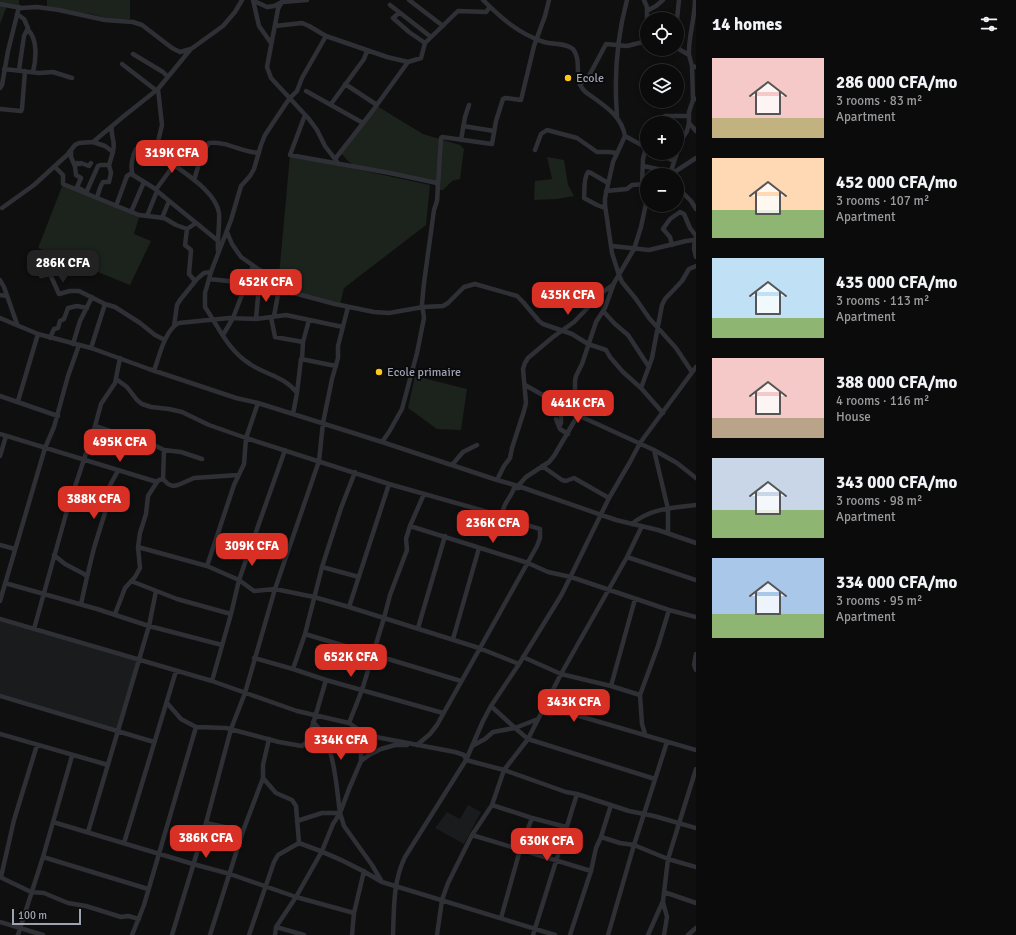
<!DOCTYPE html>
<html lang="en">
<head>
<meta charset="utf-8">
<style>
  :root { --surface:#0b0b0c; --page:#19191a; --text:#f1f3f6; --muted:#9a9b9d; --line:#2b2b2d; --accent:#d93025 }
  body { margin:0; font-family:Signika,sans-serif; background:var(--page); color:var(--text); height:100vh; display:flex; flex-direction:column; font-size:15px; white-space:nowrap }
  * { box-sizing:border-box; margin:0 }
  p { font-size:13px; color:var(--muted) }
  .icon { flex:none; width:22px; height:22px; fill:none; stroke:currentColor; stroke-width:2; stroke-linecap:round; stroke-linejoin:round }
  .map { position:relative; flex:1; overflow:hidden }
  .sheet { display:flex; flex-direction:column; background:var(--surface); width:320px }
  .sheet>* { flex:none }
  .buttons { position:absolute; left:640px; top:12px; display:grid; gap:8px }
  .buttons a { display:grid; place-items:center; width:44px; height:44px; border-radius:50%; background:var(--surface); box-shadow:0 2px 6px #0003,0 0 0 1px var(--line); font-size:20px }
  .scale { position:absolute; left:12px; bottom:10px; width:69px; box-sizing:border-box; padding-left:4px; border:2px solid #9ea3b2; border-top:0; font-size:11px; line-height:14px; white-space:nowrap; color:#9ea3b2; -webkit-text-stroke:3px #0a0a0b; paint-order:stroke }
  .price { position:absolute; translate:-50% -34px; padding:0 9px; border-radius:8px; background:var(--accent); color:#fff; font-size:13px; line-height:26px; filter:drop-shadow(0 1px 2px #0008) }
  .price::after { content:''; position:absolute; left:50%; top:24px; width:12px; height:9px; margin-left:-6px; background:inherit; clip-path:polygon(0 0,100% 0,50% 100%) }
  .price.active { background:#222; color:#fff }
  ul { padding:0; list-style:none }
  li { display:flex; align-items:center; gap:12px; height:100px; padding:0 16px }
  li span { display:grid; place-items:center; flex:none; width:112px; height:80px; border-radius:0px; color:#555 }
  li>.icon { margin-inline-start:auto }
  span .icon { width:48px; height:48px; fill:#fffc; stroke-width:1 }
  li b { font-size:17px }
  h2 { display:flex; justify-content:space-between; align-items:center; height:48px; padding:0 16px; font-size:17px }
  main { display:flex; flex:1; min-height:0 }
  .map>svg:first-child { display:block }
</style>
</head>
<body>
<main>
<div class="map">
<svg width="696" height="935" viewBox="0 0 696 935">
  <rect width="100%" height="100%" fill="#0f0f10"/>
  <path fill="#1a1b1d" d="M0 617 139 660 120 730 0 694Z
    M468 805 481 812 464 844 435 828 447 812 460 819Z"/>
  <path fill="#1b231c" d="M0 0H19V7L7 6 0 24Z
    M47 0H130V19L114 20 91 14 47 8Z
    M377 106 423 134 460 145 464 149 460 179 452 181 443 190H436L435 186V181L354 165 348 161 341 153Z
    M290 155 430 185 426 225 344 288 340 304 278 287Z
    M547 157 564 160 568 185 574 196 557 199 534 200 535 181 552 179Z
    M63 184 139 217 134 234 151 241 130 285 38 248Z
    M415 376 467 389 461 430 437 429 408 408Z"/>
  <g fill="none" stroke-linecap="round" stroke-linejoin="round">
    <path stroke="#2f3035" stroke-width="4.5" d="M253 0 259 26 271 43
      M283 0 278 9 267 67 271 78 309 119 317 130 325 146 338 163
      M409 0 443 26
      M483 0C501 18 519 34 544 42 554 45 564 42 573 49 582 60 574 77 582 88 585 93 590 95 594 98 608 108 622 118 625 136L613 162 605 198V205L612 253 619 275 622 282 636 299 649 318 676 348 692 372
      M644 0 647 7V19
      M254 1 267 7 274 6 282 2 307 0
      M0 4 21 8 37 7 59 10 105 20 133 22 142 25 172 48 180 52 191 49 223 26 235 12 242 0
      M390 5 431 37
      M647 11 656 6 663 0
      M399 13 393 18 409 32 425 43
      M17 14 24 19 28 28 24 36 19 70
      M677 19 679 0
      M275 26 302 23 309 26 326 36 387 57 408 62 421 58 425 43 458 11 486 12 490 7
      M28 30C38 39 36 60 33 72
      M677 48 689 55 692 66 696 67
      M133 54 163 72 168 77
      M689 55C688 37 695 19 695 0
      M122 64 157 91
      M692 66 693 100
      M4 69 39 73 53 72 72 78
      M345 84 377 105
      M580 85 590 74 606 44 627 46 647 41
      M0 88 2 85 8 51 19 7
      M158 89 162 125 156 150C173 168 215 187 219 213 220 225 217 239 218 251
      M306 91 363 123
      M331 104 364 59 367 51
      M0 109 21 111 22 109 25 71
      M305 115 290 155 390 173 437 183
      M617 116C614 78 617 37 627 0
      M659 123 665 116H688
      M689 123 696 131
      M112 126C110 135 116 142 113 151
      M463 126 494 131
      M625 136 647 148
      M461 140 465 117 469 105
      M93 142 105 146 113 152 109 165 111 173 109 182H103C100 186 99 192 97 197
      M643 145 647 132
      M156 148 143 146 136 149C132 156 130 168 133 175L157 190
      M535 150 541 134 547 130 577 138 597 152H609L617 153
      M71 151V157L74 164 75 167
      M677 152 680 142 687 131 689 123V112L693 100 696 99
      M658 153 674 161
      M335 159 371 113 408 62
      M91 163 89 166 81 163 80 164 77 163 75 167 76 175 81 178 77 187 84 191 86 193 98 166 100 165H109
      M174 165 157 188V191L217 240
      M174 166 181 158 199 164
      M643 166 658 169 668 175
      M55 167 63 175V184L139 215 164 218 176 225 187 229 196 223
      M672 173V168L677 153
      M670 175 696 158
      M194 180 202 154 209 143C227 141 241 152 259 153
      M642 184 643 159 646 147
      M677 187 691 201 696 209
      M606 191 627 189 632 185 647 184
      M116 206 127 176 132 173
      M2 208 34 185 67 155 75 145 79 143 93 142 124 116 158 89 190 50
      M605 208 597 205 584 198C585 190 583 179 588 172L591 173 608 183
      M131 212 144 182
      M147 216 157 191
      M162 218 169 201
      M187 229 185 245 191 250 189 274 195 281
      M227 232 232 244 241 257 258 269 263 272 281 271
      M695 239 694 249 696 257
      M672 245 670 237 663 229 670 219 680 212 684 214 690 228 696 236
      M612 246 649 250 686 241 694 240
      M41 276 50 274 59 294 70 291H79L105 304 115 307 140 323 155 335 165 340
      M209 279 247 283 279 289 335 304 374 312 389 313 423 307 443 306 448 303 464 287 475 284 517 296 523 302 539 321 543 324 572 334 588 344 606 350 610 357 623 372 641 388 663 413
      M0 280 4 287 17 324
      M0 295 7 296
      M603 311 615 324 628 335 649 367
      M274 316 279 289
      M271 317 275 337 303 342
      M0 318 38 334 91 348 149 369 236 398 258 403 382 442 497 480 518 486 616 520 658 530 696 543
      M256 319 259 286
      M174 326 177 305 180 300 197 279 204 273 211 272
      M223 335 233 318 253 266
      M50 338 54 329 58 328 60 321 64 319 68 308 77 306 87 308
      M73 344 80 321 92 297
      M91 348 105 304
      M302 359 303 342 309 320
      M154 371C159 357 165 329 179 323L229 318 256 319 286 315 343 327
      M116 379 127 387 137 400 142 404 151 407 169 409 182 412 209 425 246 438 389 484 509 518
      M525 385 548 398 569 406 578 415 584 418 654 450 677 463 696 478
      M641 388 652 358 662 305 665 299 682 281 689 269 696 266
      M297 393 301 359 336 366
      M0 396 58 416
      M18 401 38 334
      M575 413V381L576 376 582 364 596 322 605 308 614 283 634 249 641 227 647 199
      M293 414 297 393C284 376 266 375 250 364 228 350 219 328 205 307V293L211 272 231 220 241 186 250 176 254 169 261 145 265 135 289 99 297 91 302 78 326 36
      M556 419 560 429 568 434
      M95 426 156 446 164 450 181 452 202 459
      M559 427 561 423V415L564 413 572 410
      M0 434 157 482 159 480 163 479 168 484 173 486 178 485 194 478 238 475
      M382 442 389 432 402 409 417 353 424 318 422 304 424 283 434 210 437 201 441 138 442 137 492 144 496 121 503 99 506 98 521 100 534 46 545 16 549 0
      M654 450 668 509V533
      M0 456 6 436
      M452 465 463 452 477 445
      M542 466 562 480 566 481 574 478 609 498
      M163 479 164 450
      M497 480 504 466 510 458 512 448 524 411 526 403 523 369 525 363 528 358 553 337 574 322 603 292 614 284
      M389 484 349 607 479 648 519 664
      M518 486 526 477 549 462 554 456 578 415
      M632 524C650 508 673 508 696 505
      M410 526 528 563 548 572 571 577 669 610 696 617
      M0 545 15 549
      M138 547 207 566 239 580 254 591 275 589 314 597 349 607
      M54 555 65 564 84 574 87 577 81 604
      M627 557 696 580
      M207 566 234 485 244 464 246 438 258 403
      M322 567 359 577
      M87 577 94 548 108 503C104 492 113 480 118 471
      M131 581 177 599 231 614
      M5 583 97 609 149 626 222 645
      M0 601 45 448 54 427 68 376 79 345
      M115 614 125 588 135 577 140 568 138 547 140 533 146 514 148 496 157 482
      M0 619 212 681 297 711 349 723 361 731 376 737 455 752 464 755 466 760 504 770 566 792 577 794 629 811 654 816 696 828
      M418 628 445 536
      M34 629 66 514 95 426 101 404 115 383 120 358
      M305 634 461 681
      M453 639 479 548
      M696 654 694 665 696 670
      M523 657 561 674 611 686 640 695
      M254 658 293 669 326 680 443 713
      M293 669 305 634 322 567 341 508 355 472
      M212 681 231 614 239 580 285 450
      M611 686 635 599
      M0 696 154 742
      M167 703 181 719 196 727 226 728 279 742 302 746 308 741 326 680
      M491 706 515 728 538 719
      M545 706 696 750
      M349 723 362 690 384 618 390 595 407 550 406 539 410 526 424 494
      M361 731V761
      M0 734 108 765
      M645 734 642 724 640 695 658 646 669 610
      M417 745 430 734 437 725 537 546 540 538V529C528 525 510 522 503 510 505 501 512 496 514 488H519
      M472 746 485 739 493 732 515 728 528 739 655 779
      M492 805 532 818 566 827
      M297 821 322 813H340
      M53 822 193 864 230 874 296 897 354 913
      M206 823 243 831
      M88 832 149 626 156 591
      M472 835 591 871
      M601 837 620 843 634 845 668 859 696 867
      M124 843 176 671
      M299 843C328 853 356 866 382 882L555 935
      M43 857 148 889
      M0 877 31 892 44 893 68 903 86 906 121 917 128 916 139 919
      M1 877 14 820 37 745
      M382 882 372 865 344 826 340 813 349 789 361 761 369 755 381 749 395 745H407
      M664 892 696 903
      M663 902 667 917 664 935
      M501 918 520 850 532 818
      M0 922 43 935
      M276 927 304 935
      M18 935 43 857 72 756
      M132 935 144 905 196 727
      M172 935 206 823 231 729 245 693 275 589 319 461 323 423 332 379 338 358V346L348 307
      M210 935 243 831 263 778V765L269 739
      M249 935 274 862 278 855 299 843 296 806 292 800 276 793 263 778
      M275 935 276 927 296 897 322 851 333 824 340 813C336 785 335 742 313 722
      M352 935 354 913 364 871
      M393 935C394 909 393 881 405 857L466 760 483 721 491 706 519 664 562 594 609 498 630 462 640 443 696 367
      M437 935 442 900 448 883 472 835 492 805 504 770 528 739 561 674 627 557 642 526
      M533 935 577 794
      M570 935 591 871 596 848 601 837 611 805
      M608 935 634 845 667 742
      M648 935 663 901 668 859 696 769
      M688 935 696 928"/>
  </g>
  <g fill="#ffc818" stroke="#0a0a0b" stroke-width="1.5">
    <circle cx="568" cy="78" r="4"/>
    <circle cx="379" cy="372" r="4"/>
  </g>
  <g text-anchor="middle" stroke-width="4" stroke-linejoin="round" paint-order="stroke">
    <g font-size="12" fill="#9ea3b2" stroke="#0a0a0b" text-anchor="start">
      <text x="576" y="82">Ecole</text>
      <text x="387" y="376">Ecole primaire</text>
    </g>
  </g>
</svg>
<div class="buttons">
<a><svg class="icon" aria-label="locate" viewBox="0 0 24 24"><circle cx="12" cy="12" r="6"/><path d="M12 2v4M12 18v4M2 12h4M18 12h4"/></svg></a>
<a><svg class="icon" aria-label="layers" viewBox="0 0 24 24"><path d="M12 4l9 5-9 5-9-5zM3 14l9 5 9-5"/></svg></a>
<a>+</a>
<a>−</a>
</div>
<div class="scale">100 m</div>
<b class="price" style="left:172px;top:174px">319K CFA</b>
<b class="price active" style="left:63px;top:284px">286K CFA</b>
<b class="price" style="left:266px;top:303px">452K CFA</b>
<b class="price" style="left:568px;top:316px">435K CFA</b>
<b class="price" style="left:578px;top:424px">441K CFA</b>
<b class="price" style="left:120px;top:463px">495K CFA</b>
<b class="price" style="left:94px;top:520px">388K CFA</b>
<b class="price" style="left:493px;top:544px">236K CFA</b>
<b class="price" style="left:252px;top:567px">309K CFA</b>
<b class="price" style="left:351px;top:678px">652K CFA</b>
<b class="price" style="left:574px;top:723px">343K CFA</b>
<b class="price" style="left:341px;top:761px">334K CFA</b>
<b class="price" style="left:206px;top:859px">386K CFA</b>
<b class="price" style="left:547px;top:862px">630K CFA</b>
</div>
<section class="sheet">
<h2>14 homes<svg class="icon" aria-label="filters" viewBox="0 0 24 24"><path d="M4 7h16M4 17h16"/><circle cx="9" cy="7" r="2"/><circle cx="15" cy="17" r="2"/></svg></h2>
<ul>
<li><span style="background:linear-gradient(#f6c9c9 75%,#c2b280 0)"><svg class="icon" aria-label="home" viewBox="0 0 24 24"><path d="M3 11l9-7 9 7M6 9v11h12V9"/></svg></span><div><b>286 000 CFA/mo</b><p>3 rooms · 83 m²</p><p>Apartment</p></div></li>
<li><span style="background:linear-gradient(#ffd9b3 65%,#8fb573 0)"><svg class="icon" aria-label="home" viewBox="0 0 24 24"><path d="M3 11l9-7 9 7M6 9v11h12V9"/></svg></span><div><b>452 000 CFA/mo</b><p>3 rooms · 107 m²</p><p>Apartment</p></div></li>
<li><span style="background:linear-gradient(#bfe0f5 75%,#8fb573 0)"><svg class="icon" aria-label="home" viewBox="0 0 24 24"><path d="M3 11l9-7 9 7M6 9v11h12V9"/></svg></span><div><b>435 000 CFA/mo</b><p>3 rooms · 113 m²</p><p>Apartment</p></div></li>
<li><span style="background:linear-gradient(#f6c9c9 75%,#b9a48a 0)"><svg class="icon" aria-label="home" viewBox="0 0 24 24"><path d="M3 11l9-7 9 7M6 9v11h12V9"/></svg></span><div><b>388 000 CFA/mo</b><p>4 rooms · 116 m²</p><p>House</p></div></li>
<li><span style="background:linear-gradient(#c9d6e8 65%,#8fb573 0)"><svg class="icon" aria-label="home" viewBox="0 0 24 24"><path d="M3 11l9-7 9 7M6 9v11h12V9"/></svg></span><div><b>343 000 CFA/mo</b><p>3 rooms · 98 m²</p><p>Apartment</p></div></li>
<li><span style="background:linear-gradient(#a9c7e8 70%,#8fb573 0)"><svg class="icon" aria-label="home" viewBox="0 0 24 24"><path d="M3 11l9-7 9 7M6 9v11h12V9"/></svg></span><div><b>334 000 CFA/mo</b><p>3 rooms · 95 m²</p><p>Apartment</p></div></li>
</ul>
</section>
</main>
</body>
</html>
